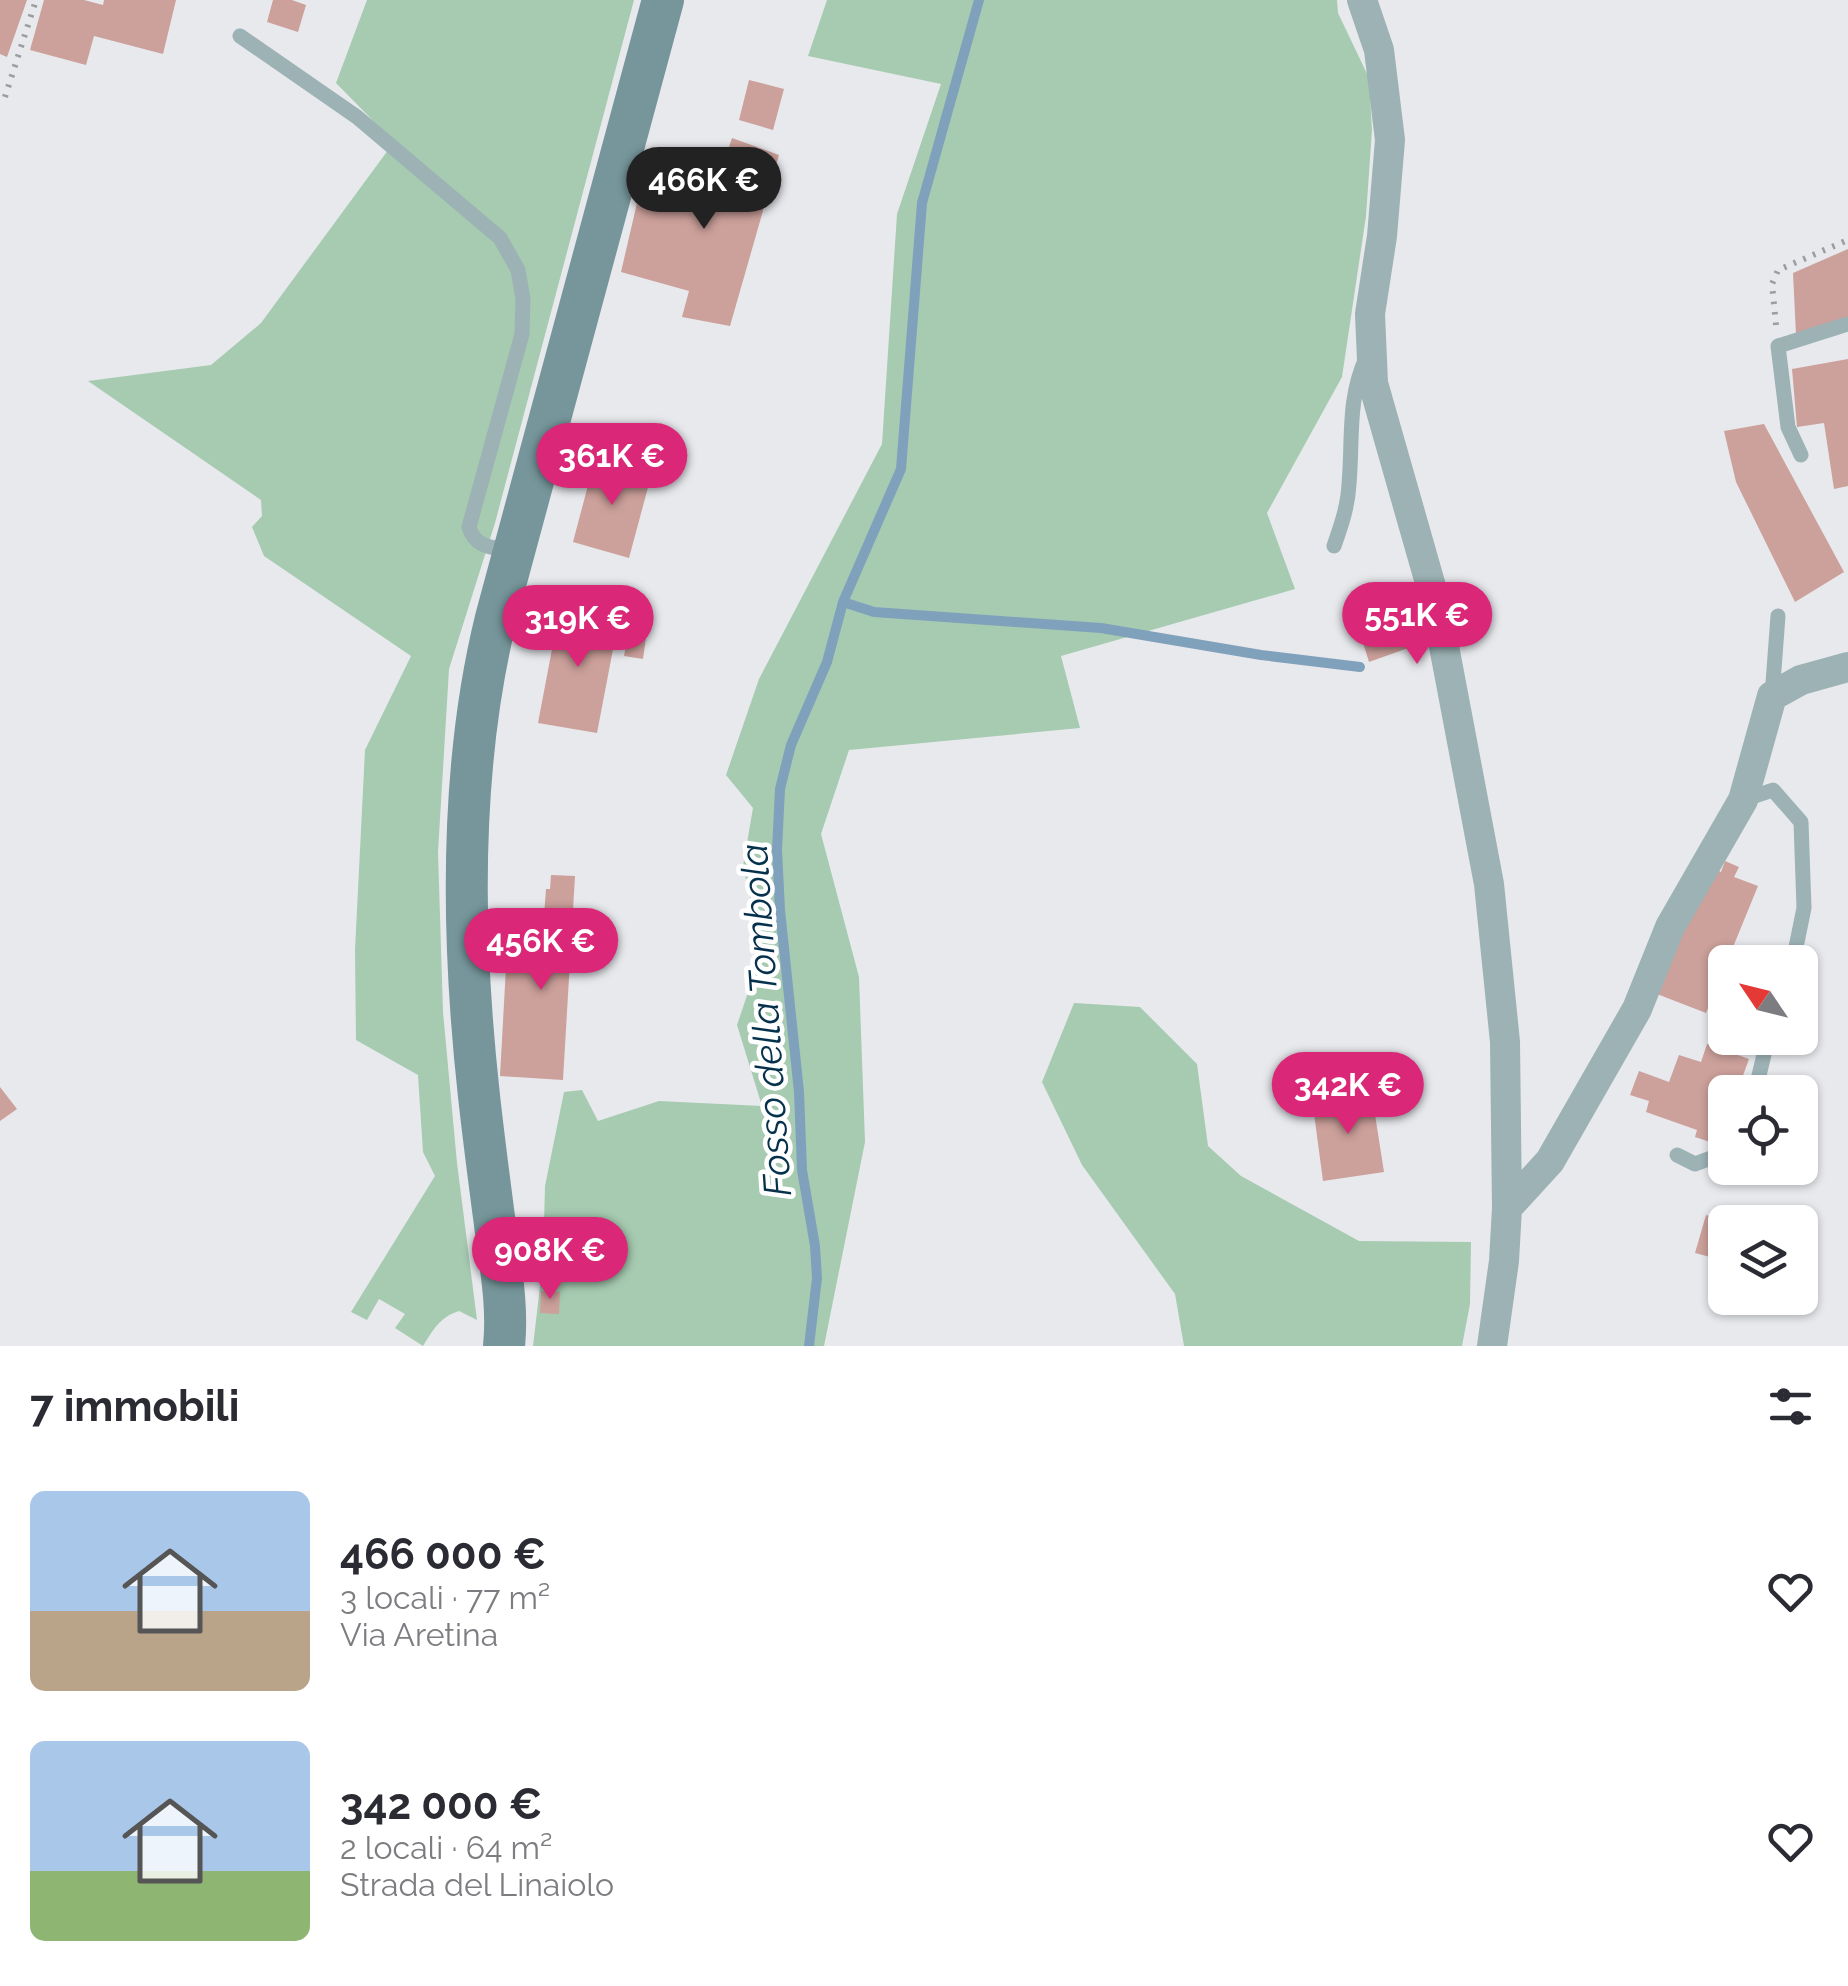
<!DOCTYPE html>
<html lang="it">
<head>
<meta charset="utf-8">
<style>
  :root { --surface:#fff; --page:#f2f2f3; --text:#2b2b33; --muted:#7c7c81; --accent:#db2777 }
  body { margin:0; font-family:Raleway,sans-serif; background:var(--page); color:var(--text); height:100vh; display:flex; flex-direction:column; font-size:38px; white-space:nowrap }
  * { box-sizing:border-box; margin:0 }
  p { font-size:32px; color:var(--muted) }
  .icon { flex:none; width:55px; height:55px; fill:none; stroke:currentColor; stroke-width:2; stroke-linecap:round; stroke-linejoin:round }
  .map { position:relative; height:1346px; overflow:hidden }
  .drawer { display:flex; flex-direction:column; background:var(--surface); flex:1 }
  .drawer>* { flex:none }
  .needle { width:65px; rotate:305deg }
  .buttons { position:absolute; left:1708px; top:945px; display:grid; gap:20px }
  .buttons a { display:grid; place-items:center; width:110px; height:110px; border-radius:15px; background:var(--surface); box-shadow:0 2px 8px #0004; font-size:50px }
  .price { position:absolute; translate:-50% -85px; padding:0 22px; border-radius:35px; background:var(--accent); color:#fff; font-size:32px; line-height:65px; filter:drop-shadow(0 2px 5px #0008) }
  .price::after { content:''; position:absolute; left:50%; top:60px; width:30px; height:22px; margin-left:-15px; background:inherit; clip-path:polygon(0 0,100% 0,50% 100%) }
  .price.current { background:#222; color:#fff }
  ul { padding:0; list-style:none }
  li { display:flex; align-items:center; gap:30px; height:250px; padding:0 30px }
  li span { display:grid; place-items:center; flex:none; width:280px; height:200px; border-radius:15px; color:#555 }
  li>.icon { margin-inline-start:auto }
  span .icon { width:120px; height:120px; fill:#fffc; stroke-width:1 }
  li b { font-size:42px }
  h2 { display:flex; justify-content:space-between; align-items:center; height:120px; padding:0 30px; font-size:42px }
  .map>svg:first-child { display:block }
</style>
</head>
<body>
<div class="map">
<svg width="1848" height="1346" viewBox="0 0 1848 1346">
  <rect width="100%" height="100%" fill="#e8e9ed"/>
  <path fill="#a6cbb1" d="M367 0H634L495 523 449 669 438 852 443 1012 457 1163 477 1320 459 1311C440 1317 433 1330 423 1346L395 1328 405 1314 379 1299 367 1320 351 1312 435 1176 423 1152 418 1075 356 1040 355 950 365 750 411 656 264 556 252 527 262 516 261 500 88 381 211 365 261 323 394 142 336 83Z
    M827 0H1337L1338 13 1369 78 1372 130 1366 216 1342 377 1267 513 1295 589 1061 656 1080 728 849 750 821 834 859 977 865 1142 824 1346H533L543 1261 545 1186 564 1092 582 1090 598 1121 659 1101 762 1106 737 1025 762 951 743 866 753 808 726 775 759 679 882 444 897 214 941 84 808 56Z
    M1074 1003 1140 1007 1197 1064 1208 1146 1241 1176 1359 1241 1471 1242 1470 1304 1462 1346H1184L1175 1294 1082 1165 1042 1082Z"/>
  <g fill="none" stroke-linecap="round" stroke-linejoin="round">
    <path stroke="#80a1bc" stroke-width="10" d="M843 602 874 612 1101 628 1261 655 1360 667
      M809 1346 817 1278 815 1246 802 1170 799 1092 780 910 777 850 780 789 791 745 827 662 843 602 901 469 922 203 979 0"/>
  </g>
  <path fill="#cca09b" d="M0 0H27L7 57 0 54Z
    M44 0H84L103 5 104 0H176L163 54 94 36 86 65 30 50Z
    M273 0H292L306 5 298 32 267 22Z
    M749 80 784 89 773 130 739 120Z
    M732 138 779 155 730 326 682 317 689 291 621 272 640 190 686 202 702 152 725 159Z
    M1848 249V317L1796 335 1793 273Z
    M1848 359V486L1834 489 1824 423 1797 427 1792 369Z
    M1764 424 1844 572 1795 602 1736 482 1724 431Z
    M596 455 632 464 629 474 650 480 629 558 573 542Z
    M1391 597 1399 625 1418 618 1425 642 1369 662 1353 611Z
    M560 607 619 618 597 733 538 723Z
    M630 621 648 624 643 659 624 656Z
    M1725 861 1739 867 1734 877 1758 886 1706 1013 1657 994 1694 902 1712 868 1721 872Z
    M551 875 575 876 563 1080 500 1076 506 967 523 968 525 928 543 929 546 889H550Z
    M1707 1044 1749 1059 1737 1092H1725V1129L1719 1145 1695 1137 1697 1130 1646 1112 1649 1101 1630 1095 1639 1071 1669 1082 1679 1055 1701 1062Z
    M0 1087 17 1109 0 1121Z
    M1371 1089 1384 1172 1323 1181 1313 1106Z
    M1706 1215 1725 1220V1261L1695 1253Z
    M541 1291 560 1292 559 1314 540 1313Z"/>
  <g fill="none" stroke-linecap="round" stroke-linejoin="round">
    <path stroke="#9c9da0" stroke-width="6" stroke-dasharray="2.5 8" stroke-linecap="butt" d="M5 97 36 0
      M1776 325 1772 284 1778 270 1848 240"/>
    <path stroke="#9cb2b5" stroke-width="15" d="M240 36 357 117 500 238 518 270 523 299 522 334 469 527C475 548 492 547 512 551
      M1801 455 1788 427 1778 346 1848 324
      M1334 546C1341 526 1348 506 1349 484 1353 440 1347 400 1366 358
      M1772 696 1778 616
      M1743 800 1773 790 1801 822 1804 908 1793 962
      M1755 1092 1768 1038
      M1677 1155 1695 1164 1719 1155 1725 1145"/>
    <path stroke="#9cb2b5" stroke-width="30" d="M1362 0 1379 50 1390 140 1382 236 1370 314 1373 383 1436 604 1489 884 1505 1042 1507 1208 1504 1261 1492 1346
      M1507 1208 1550 1161 1637 1009 1670 927 1743 800 1772 696 1801 680 1848 667"/>
    <path stroke="#76969b" stroke-width="42" d="M504 1346C508 1308 501 1270 496 1232 490 1187 484 1141 479 1096 462 942 459 768 496 618L663 0"/>
  </g>
  <g text-anchor="middle" stroke-width="9" stroke-linejoin="round" paint-order="stroke">
    <g font-size="38" font-style="italic" fill="#06314c" stroke="#fff">
      <text transform="translate(766 1020) rotate(-94)" y="13">Fosso della Tombola</text>
    </g>
  </g>
</svg>
<div class="buttons">
<a><svg class="needle" viewBox="-14 -14 28 28"><path d="M0-13l5 13h-10z" fill="#e53935"/><path d="M0 13l5-13h-10z" fill="#7c7c81"/></svg></a>
<a><svg class="icon" aria-label="locate" viewBox="0 0 24 24"><circle cx="12" cy="12" r="6"/><path d="M12 2v4M12 18v4M2 12h4M18 12h4"/></svg></a>
<a><svg class="icon" aria-label="layers" viewBox="0 0 24 24"><path d="M12 4l9 5-9 5-9-5zM3 14l9 5 9-5"/></svg></a>
</div>
<b class="price current" style="left:704px;top:232px">466K €</b>
<b class="price" style="left:612px;top:508px">361K €</b>
<b class="price" style="left:1417px;top:667px">551K €</b>
<b class="price" style="left:578px;top:670px">319K €</b>
<b class="price" style="left:541px;top:993px">456K €</b>
<b class="price" style="left:1348px;top:1137px">342K €</b>
<b class="price" style="left:550px;top:1302px">908K €</b>
</div>
<section class="drawer">
<h2>7 immobili<svg class="icon" aria-label="filters" viewBox="0 0 24 24"><path d="M4 7h16M4 17h16"/><circle cx="9" cy="7" r="2"/><circle cx="15" cy="17" r="2"/></svg></h2>
<ul>
<li><span style="background:linear-gradient(#a9c7e8 60%,#b9a48a 0)"><svg class="icon" aria-label="home" viewBox="0 0 24 24"><path d="M3 11l9-7 9 7M6 9v11h12V9"/></svg></span><div><b>466 000 €</b><p>3 locali · 77 m²</p><p>Via Aretina</p></div><svg class="icon" aria-label="heart" viewBox="0 0 24 24"><path d="M12 20l-8-8c-3-5 5-10 8-4 3-6 11-1 8 4z"/></svg></li>
<li><span style="background:linear-gradient(#a9c7e8 65%,#8fb573 0)"><svg class="icon" aria-label="home" viewBox="0 0 24 24"><path d="M3 11l9-7 9 7M6 9v11h12V9"/></svg></span><div><b>342 000 €</b><p>2 locali · 64 m²</p><p>Strada del Linaiolo</p></div><svg class="icon" aria-label="heart" viewBox="0 0 24 24"><path d="M12 20l-8-8c-3-5 5-10 8-4 3-6 11-1 8 4z"/></svg></li>
</ul>
</section>
</body>
</html>
